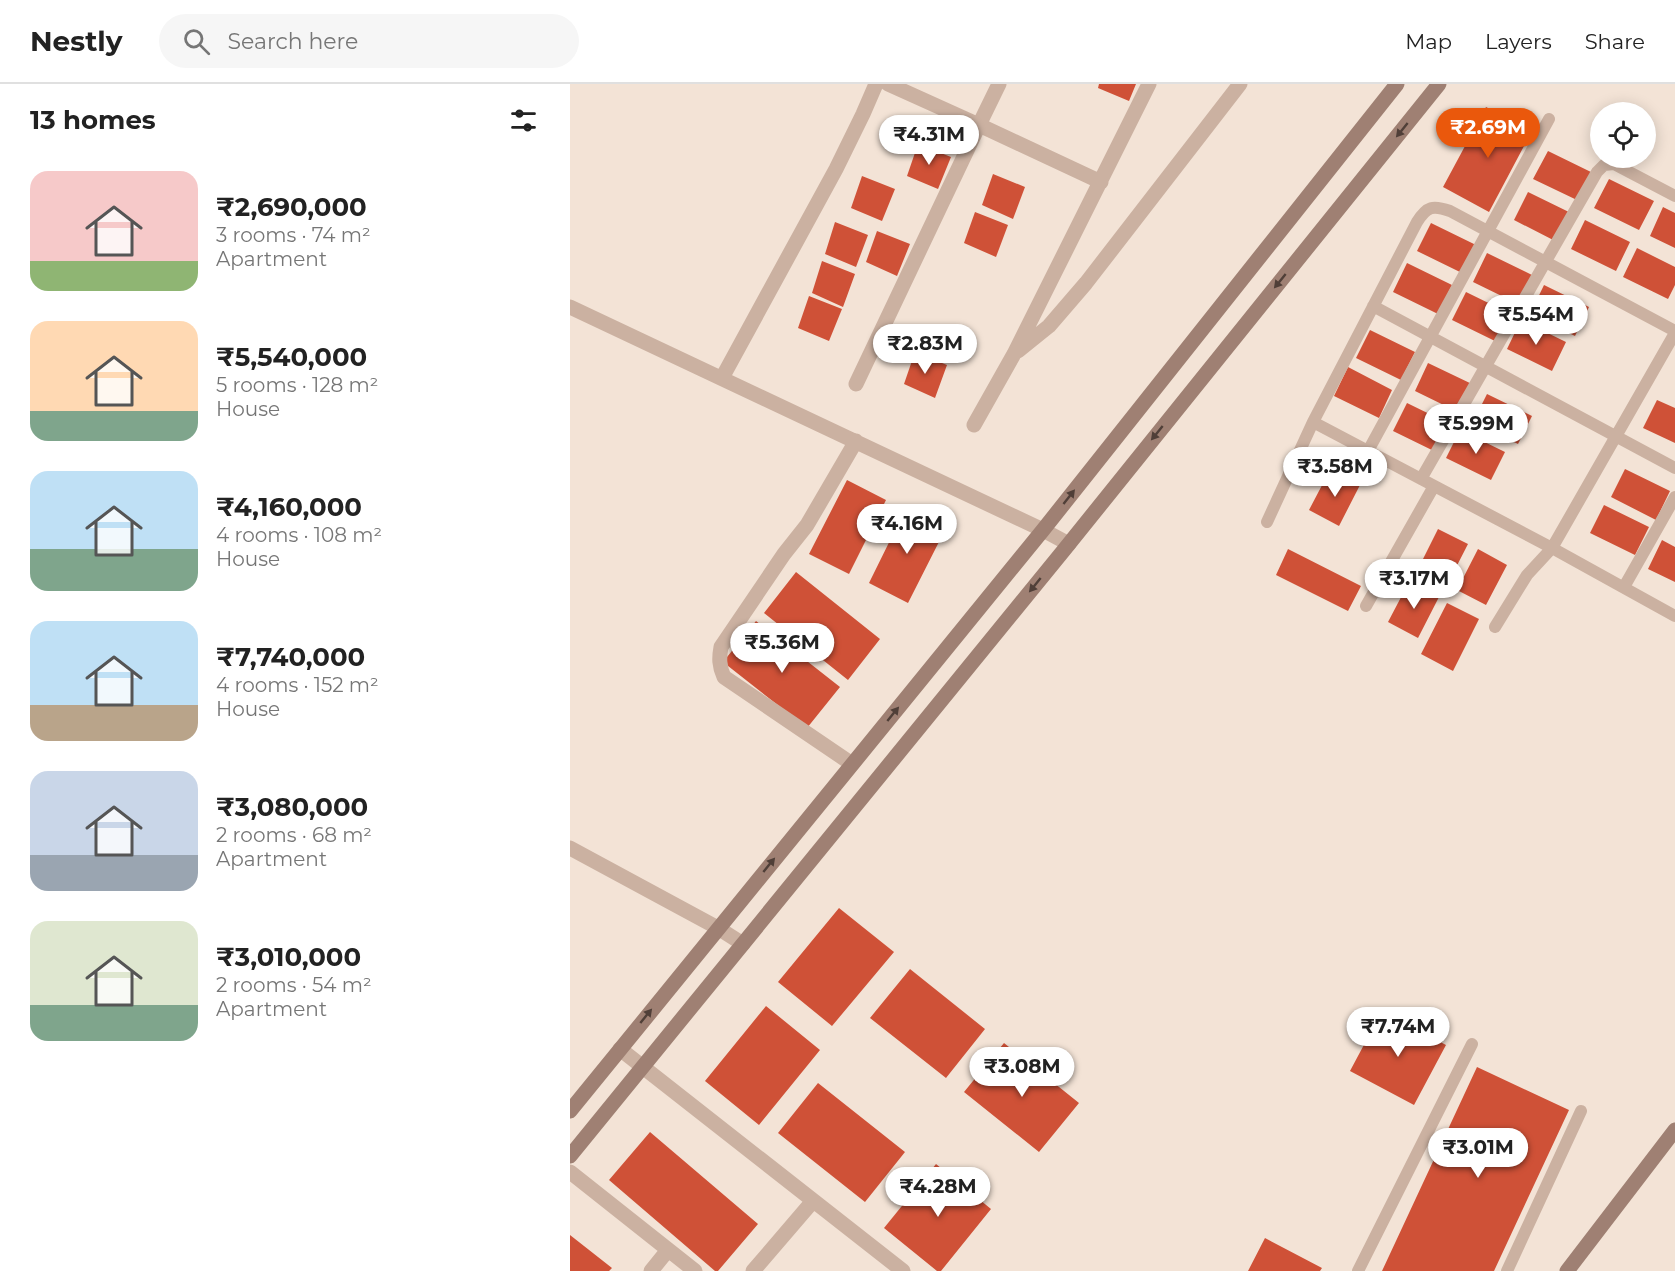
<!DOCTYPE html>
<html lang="en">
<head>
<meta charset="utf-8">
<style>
  :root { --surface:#fff; --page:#f6f6f6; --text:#222; --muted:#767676; --line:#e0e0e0; --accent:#ea580c }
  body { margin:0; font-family:Montserrat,sans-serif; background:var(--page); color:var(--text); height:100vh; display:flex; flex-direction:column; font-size:22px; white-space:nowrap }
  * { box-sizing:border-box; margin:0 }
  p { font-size:20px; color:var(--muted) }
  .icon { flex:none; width:33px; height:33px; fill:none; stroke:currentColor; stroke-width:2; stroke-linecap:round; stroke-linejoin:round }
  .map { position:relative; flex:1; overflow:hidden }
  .drawer { display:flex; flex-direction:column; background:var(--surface); width:570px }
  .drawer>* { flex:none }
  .buttons { position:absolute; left:1020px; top:18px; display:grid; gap:12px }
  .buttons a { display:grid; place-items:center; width:66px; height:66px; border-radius:50%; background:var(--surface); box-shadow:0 3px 15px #0003; font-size:30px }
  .price { position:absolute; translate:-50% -51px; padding:0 14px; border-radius:21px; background:#fff; color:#222; font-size:20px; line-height:39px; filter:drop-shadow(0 2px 3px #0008) }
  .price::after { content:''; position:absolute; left:50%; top:36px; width:18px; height:14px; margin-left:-9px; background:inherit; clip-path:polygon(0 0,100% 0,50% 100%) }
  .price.active { background:var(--accent); color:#fff }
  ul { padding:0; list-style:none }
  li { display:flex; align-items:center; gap:18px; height:150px; padding:0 30px }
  li span { display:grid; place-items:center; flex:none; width:168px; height:120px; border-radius:18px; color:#555 }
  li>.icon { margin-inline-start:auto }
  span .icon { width:72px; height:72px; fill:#fffc; stroke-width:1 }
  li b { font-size:26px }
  h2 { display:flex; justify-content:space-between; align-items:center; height:72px; padding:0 30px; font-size:26px }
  header { display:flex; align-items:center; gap:36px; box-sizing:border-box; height:84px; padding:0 30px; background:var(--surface); border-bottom:2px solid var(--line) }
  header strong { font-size:28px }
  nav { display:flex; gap:33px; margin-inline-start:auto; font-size:21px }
  .search { width:420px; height:54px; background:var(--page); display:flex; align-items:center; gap:15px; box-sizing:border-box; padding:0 21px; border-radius:33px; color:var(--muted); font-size:22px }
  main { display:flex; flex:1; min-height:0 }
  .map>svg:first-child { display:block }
</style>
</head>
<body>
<header>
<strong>Nestly</strong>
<div class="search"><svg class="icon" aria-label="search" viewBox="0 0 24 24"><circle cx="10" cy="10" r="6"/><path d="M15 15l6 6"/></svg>Search here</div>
<nav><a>Map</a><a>Layers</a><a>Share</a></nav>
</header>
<main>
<section class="drawer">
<h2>13 homes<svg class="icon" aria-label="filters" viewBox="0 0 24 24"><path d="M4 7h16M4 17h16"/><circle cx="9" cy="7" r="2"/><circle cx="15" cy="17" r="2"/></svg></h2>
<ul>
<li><span style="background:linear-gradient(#f6c9c9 75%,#8fb573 0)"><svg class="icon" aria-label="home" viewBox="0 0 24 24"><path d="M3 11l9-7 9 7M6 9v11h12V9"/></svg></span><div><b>₹2,690,000</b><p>3 rooms · 74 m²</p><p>Apartment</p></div></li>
<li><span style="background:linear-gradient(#ffd9b3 75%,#7fa58c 0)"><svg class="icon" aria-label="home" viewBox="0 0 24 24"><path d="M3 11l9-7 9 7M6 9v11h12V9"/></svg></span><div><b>₹5,540,000</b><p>5 rooms · 128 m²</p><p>House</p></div></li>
<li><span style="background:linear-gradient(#bfe0f5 65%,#7fa58c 0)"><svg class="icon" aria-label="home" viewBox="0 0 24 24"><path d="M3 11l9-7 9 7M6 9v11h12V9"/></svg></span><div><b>₹4,160,000</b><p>4 rooms · 108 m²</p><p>House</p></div></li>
<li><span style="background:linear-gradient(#bfe0f5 70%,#b9a48a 0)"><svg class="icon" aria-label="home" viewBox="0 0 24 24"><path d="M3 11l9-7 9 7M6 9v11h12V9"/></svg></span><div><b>₹7,740,000</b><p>4 rooms · 152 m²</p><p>House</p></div></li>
<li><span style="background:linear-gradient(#c9d6e8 70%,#9aa5b1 0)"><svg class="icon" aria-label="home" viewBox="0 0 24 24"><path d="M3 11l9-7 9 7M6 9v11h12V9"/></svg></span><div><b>₹3,080,000</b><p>2 rooms · 68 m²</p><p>Apartment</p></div></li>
<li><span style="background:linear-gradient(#dfe7d0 70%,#7fa58c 0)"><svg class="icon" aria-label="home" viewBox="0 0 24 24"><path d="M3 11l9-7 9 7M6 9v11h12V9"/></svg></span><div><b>₹3,010,000</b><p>2 rooms · 54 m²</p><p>Apartment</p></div></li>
</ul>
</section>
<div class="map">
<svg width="1105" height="1187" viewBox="0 0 1105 1187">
  <rect width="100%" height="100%" fill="#f3e3d6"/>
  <path fill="#cf5137" d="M529 0H566L559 17 528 4Z
    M916 23 962 47 919 128 873 103Z
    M348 60 381 73 368 105 337 92Z
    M978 67 1023 89 1009 117 963 95Z
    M423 90 455 103 443 135 412 121Z
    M292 92 325 105 312 137 281 124Z
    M1039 95 1084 117 1069 146 1024 124Z
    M958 108 1003 130 989 159 944 136Z
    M1093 123 1105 129V164L1080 152Z
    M405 128 438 141 426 173 394 159Z
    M1015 136 1060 158 1046 187 1001 165Z
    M265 138 298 151 286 183 255 170Z
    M861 139 906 161 892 189 847 167Z
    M307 147 340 160 327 192 296 178Z
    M1067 164 1105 183V201L1098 215 1053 193Z
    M917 169 962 191 948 220 903 198Z
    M252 177 285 190 273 223 242 209Z
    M837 179 882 201 868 230 823 208Z
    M974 201 1019 223 1005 252 960 230Z
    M896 208 941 230 927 258 882 236Z
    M239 212 272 225 259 257 228 244Z
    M951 236 996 258 982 287 937 265Z
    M800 246 845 268 831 296 786 274Z
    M345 268 377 281 365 314 334 300Z
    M858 279 904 301 890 329 845 307Z
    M778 283 822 306 809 334 764 312Z
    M917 310 962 332 948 360 903 338Z
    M1087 316 1105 324V359L1073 344Z
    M837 319 882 341 868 369 823 347Z
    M890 346 935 368 921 396 876 374Z
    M1055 385 1100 407 1086 436 1041 413Z
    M760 386 790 401 769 442 739 426Z
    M277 396 316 416 279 490 239 470Z
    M1034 421 1079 443 1065 471 1020 449Z
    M336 424 376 444 338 519 299 499Z
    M868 445 898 460 877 501 848 485Z
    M1092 456 1105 463V498L1078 485Z
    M718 465 791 502 778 527 706 491Z
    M908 465 937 481 916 521 887 506Z
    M226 488 310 555 278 596 194 529Z
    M839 498 869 513 848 554 818 538Z
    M877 519 909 535 883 587 851 570Z
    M186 537 270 603 237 644 153 578Z
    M269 824 324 868 262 942 208 898Z
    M340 885 415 945 376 994 300 934Z
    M196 922 250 966 189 1041 135 997Z
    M812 927 876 961 844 1021 780 987Z
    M434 959 509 1019 469 1068 394 1008Z
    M907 983 999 1026 924 1187H812Z
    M248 999 335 1068 295 1118 208 1049Z
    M80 1048 188 1140 148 1187H145L39 1096Z
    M366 1080 421 1125 371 1187H367L314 1144Z
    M0 1151 42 1184 39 1187H0Z
    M695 1154 752 1184 750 1187H678Z"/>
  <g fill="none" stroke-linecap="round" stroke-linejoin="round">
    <path stroke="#cbb1a1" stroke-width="12" d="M803 222 1105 384
      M743 338 982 464 1105 532
      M798 367 979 35
      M851 395 1027 88 1034 81 1044 80 1105 112
      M697 438 743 338 847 138C857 122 863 121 880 127L1105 247
      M1054 503 1105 413
      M796 522 864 402
      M925 543 957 491 982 464 1105 249
      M788 1187 902 960
      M937 1187 1011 1027"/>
    <path stroke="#cbb1a1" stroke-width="15" d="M318 0 409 41 429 0
      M0 223 473 446 499 460
      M448 267 479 242 516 199 670 0
      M152 294 266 85 293 30 306 0
      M286 300 409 41 531 98
      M404 341 444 270 579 0
      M282 680 154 593C149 582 149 574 151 563L214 470 237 441 286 357
      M0 764 148 844 173 860
      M50 965 333 1187
      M0 1088 125 1187
      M81 1187 98 1166
      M183 1187 243 1117"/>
    <path stroke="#9f8073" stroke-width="15" d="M0 1027 473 446 827 0
      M0 1072 494 466 869 0
      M997 1187 1105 1046"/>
  </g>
  <defs><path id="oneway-solid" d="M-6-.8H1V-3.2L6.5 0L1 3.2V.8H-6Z" transform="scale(1.5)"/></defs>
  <g fill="#503f38">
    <use href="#oneway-solid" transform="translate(832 46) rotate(129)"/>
    <use href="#oneway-solid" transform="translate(710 197) rotate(129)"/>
    <use href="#oneway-solid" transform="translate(587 349) rotate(129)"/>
    <use href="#oneway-solid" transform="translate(499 413) rotate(-52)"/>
    <use href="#oneway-solid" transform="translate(465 501) rotate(129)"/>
    <use href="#oneway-solid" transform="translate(323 630) rotate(-51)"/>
    <use href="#oneway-solid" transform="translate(199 781) rotate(-51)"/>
    <use href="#oneway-solid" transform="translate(76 932) rotate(-51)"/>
  </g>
</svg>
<div class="buttons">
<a><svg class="icon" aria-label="locate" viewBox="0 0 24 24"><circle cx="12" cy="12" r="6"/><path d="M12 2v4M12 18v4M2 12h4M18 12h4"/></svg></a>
</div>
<b class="price active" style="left:918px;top:75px">₹2.69M</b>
<b class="price" style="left:359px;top:82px">₹4.31M</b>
<b class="price" style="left:966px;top:262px">₹5.54M</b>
<b class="price" style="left:355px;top:291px">₹2.83M</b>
<b class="price" style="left:906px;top:371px">₹5.99M</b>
<b class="price" style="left:765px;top:414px">₹3.58M</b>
<b class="price" style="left:337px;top:471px">₹4.16M</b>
<b class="price" style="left:844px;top:526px">₹3.17M</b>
<b class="price" style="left:212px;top:590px">₹5.36M</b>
<b class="price" style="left:828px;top:974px">₹7.74M</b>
<b class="price" style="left:452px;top:1014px">₹3.08M</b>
<b class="price" style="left:908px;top:1095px">₹3.01M</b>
<b class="price" style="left:368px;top:1134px">₹4.28M</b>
</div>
</main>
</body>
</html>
